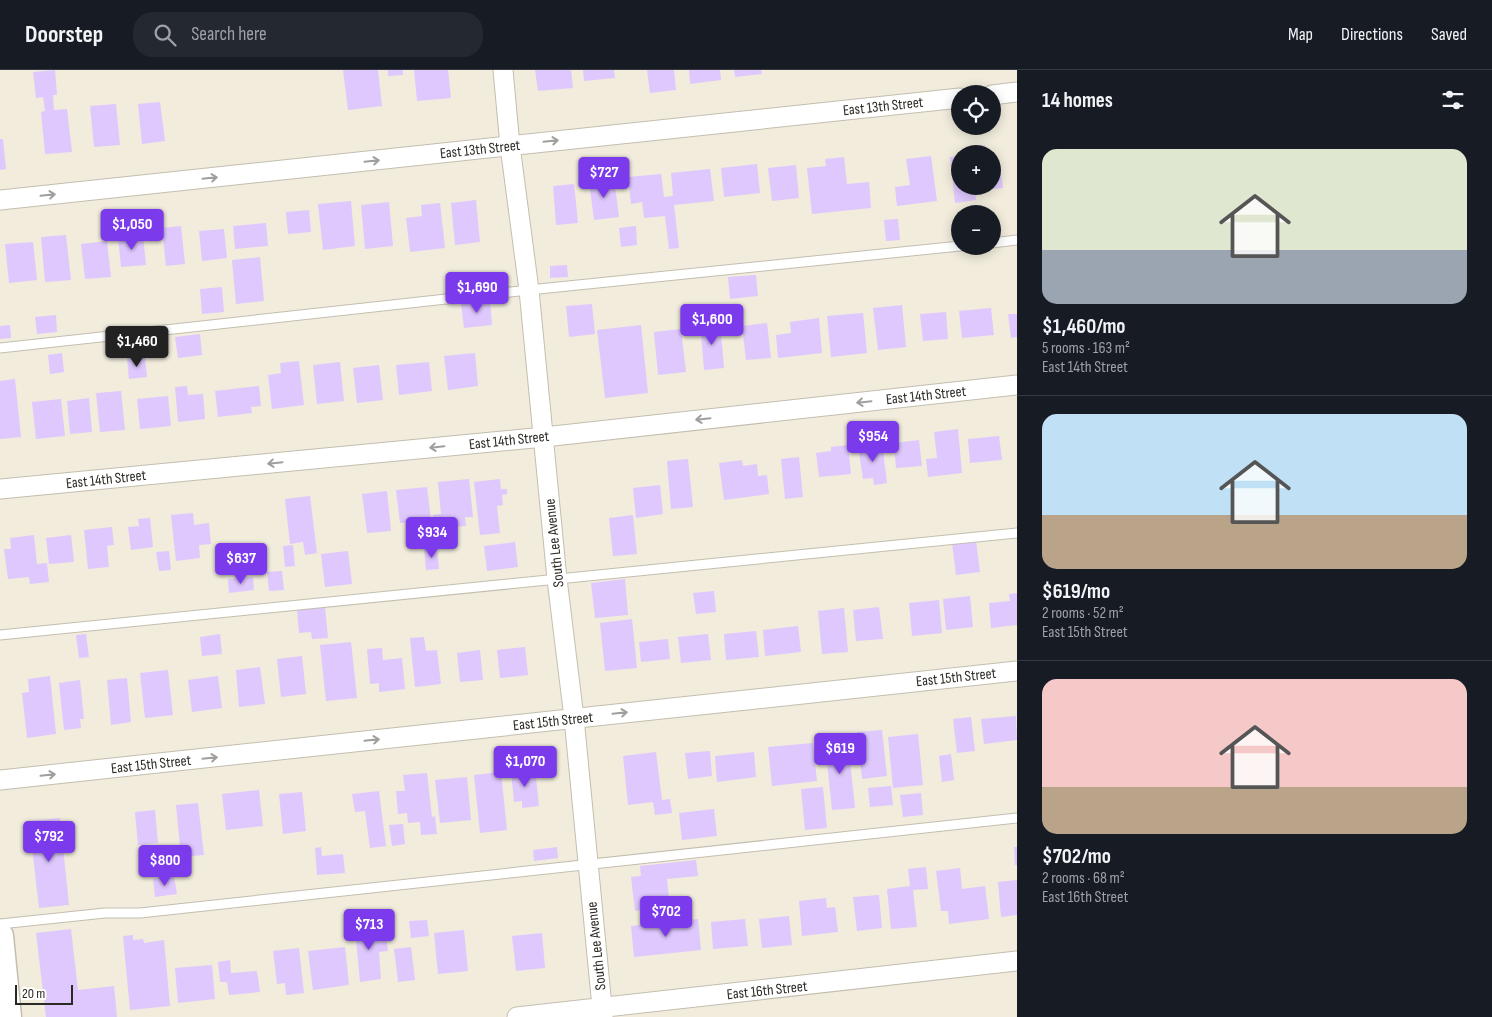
<!DOCTYPE html>
<html lang="en">
<head>
<meta charset="utf-8">
<style>
  :root { --surface:#171b24; --page:#242831; --text:#f1f3f6; --muted:#9ea1a6; --line:#363941; --accent:#7c3aed }
  body { margin:0; font-family:"Sofia Sans Condensed",sans-serif; background:var(--page); color:var(--text); height:100vh; display:flex; flex-direction:column; font-size:19px; white-space:nowrap }
  * { box-sizing:border-box; margin:0 }
  p { font-size:16px; color:var(--muted) }
  .icon { flex:none; width:28px; height:28px; fill:none; stroke:currentColor; stroke-width:2; stroke-linecap:round; stroke-linejoin:round }
  .map { position:relative; flex:1; overflow:hidden }
  .drawer { display:flex; flex-direction:column; background:var(--surface); width:475px }
  .drawer>* { flex:none }
  .tools { position:absolute; left:951px; top:15px; display:grid; gap:10px }
  .tools a { display:grid; place-items:center; width:50px; height:50px; border-radius:50%; background:var(--surface); box-shadow:0 2px 12px #0003; font-size:25px }
  .scale { position:absolute; left:15px; bottom:12px; width:58px; box-sizing:border-box; padding-left:5px; border:2px solid #2b2923; border-top:0; font-size:14px; line-height:18px; white-space:nowrap; color:#2b2923; -webkit-text-stroke:4px #fff; paint-order:stroke }
  .price { position:absolute; translate:-50% -42px; padding:0 11px; border-radius:5px; background:var(--accent); color:#fff; font-size:16px; line-height:32px; filter:drop-shadow(0 1px 2px #0008) }
  .price::after { content:''; position:absolute; left:50%; top:30px; width:15px; height:11px; margin-left:-8px; background:inherit; clip-path:polygon(0 0,100% 0,50% 100%) }
  .price.on { background:#222; color:#fff }
  ul { padding:0; list-style:none }
  li { display:grid; align-content:center; gap:10px; height:265px; padding:0 25px }
  li+li { border-top:1px solid var(--line) }
  li span { display:grid; place-items:center; height:155px; border-radius:15px; color:#555 }
  li>.icon { margin-inline-start:auto }
  span .icon { width:90px; height:90px; fill:#fffc; stroke-width:1 }
  li b { font-size:21px }
  h2 { display:flex; justify-content:space-between; align-items:center; height:60px; padding:0 25px; font-size:21px }
  header { display:flex; align-items:center; gap:30px; box-sizing:border-box; height:70px; padding:0 25px; background:var(--surface); border-bottom:1px solid var(--line) }
  header strong { font-size:24px }
  nav { display:flex; gap:28px; margin-inline-start:auto; font-size:18px }
  .search { width:350px; height:45px; background:var(--page); display:flex; align-items:center; gap:12px; box-sizing:border-box; padding:0 18px; border-radius:20px; color:var(--muted); font-size:19px }
  main { display:flex; flex:1; min-height:0 }
  .map>svg:first-child { display:block }
</style>
</head>
<body>
<header>
<strong>Doorstep</strong>
<div class="search"><svg class="icon" aria-label="search" viewBox="0 0 24 24"><circle cx="10" cy="10" r="6"/><path d="M15 15l6 6"/></svg>Search here</div>
<nav><a>Map</a><a>Directions</a><a>Saved</a></nav>
</header>
<main>
<div class="map">
<svg width="1017" height="947" viewBox="0 0 1017 947">
  <rect width="100%" height="100%" fill="#f1ecdc"/>
  <path fill="#dfc8fe" d="M55 0 57 25H53L54 40 67 39 72 82 45 84 41 42 45 41 43 27 36 28 33 2Z
    M343 0H378L382 36 348 40Z
    M388 0H403V5L388 6Z
    M414 0H448L451 28 417 31Z
    M535 0H571L573 18 538 21Z
    M583 0H614L615 8 584 11Z
    M647 0H674L676 20 650 23Z
    M689 0H720L721 10 690 14Z
    M734 0H761L762 4 735 7Z
    M160 32 165 71 142 74 138 34Z
    M116 34 120 75 94 77 90 36Z
    M0 69H3L6 99 0 100Z
    M985 75 986 84H966L965 77Z
    M931 86 937 131 897 136 895 117 910 115 906 89Z
    M960 86V116H992V96L1000 95 1003 118 975 121 976 130 955 133 950 87Z
    M844 87 847 114 869 112 871 138 812 144 807 98 826 96 825 89Z
    M757 94 760 123 724 127 721 98Z
    M796 95 799 128 772 131 768 98Z
    M710 99 714 131 674 135 679 178 669 179 665 146 644 148 642 132 631 134 628 107 661 104 664 127 673 126 671 103Z
    M614 108 619 147 594 150 589 111Z
    M574 114 578 153 556 155 553 116Z
    M476 130 480 172 455 175 451 133Z
    M351 131 355 176 323 180 318 134Z
    M389 132 393 176 365 179 361 135Z
    M440 133 445 178 410 182 406 148 422 146 421 135Z
    M309 140 311 162 288 164 286 142Z
    M898 149 900 170 886 171 884 150Z
    M266 153 268 176 235 179 233 156Z
    M181 156 185 194 166 196 162 158Z
    M636 156 637 175 621 177 619 158Z
    M224 159 227 188 202 191 199 161Z
    M143 164 146 195 121 197 118 167Z
    M66 165 71 210 45 212 41 167Z
    M107 171 111 207 85 209 81 174Z
    M33 172 37 210 9 213 5 174Z
    M260 187 264 231 236 234 232 190Z
    M567 195 568 207 550 208V196Z
    M756 205 758 226 730 229 728 207Z
    M222 217 224 242 202 244 200 219Z
    M490 230 492 255 464 258 461 233Z
    M592 234 595 264 569 267 566 236Z
    M902 235 906 277 878 280 873 238Z
    M991 238 994 265 962 268 959 241Z
    M946 242 948 269 923 271 920 244Z
    M863 243 867 283 831 287 827 246Z
    M1008 244H1017V267L1011 268Z
    M56 245 57 262 37 264 35 247Z
    M819 248 822 283 778 288 776 265 791 263 790 252Z
    M720 251 724 298 704 300 700 253Z
    M767 253 771 288 746 290 742 256Z
    M10 255 11 268 0 269V256Z
    M641 255 648 323 605 328 597 260Z
    M681 259 686 302 658 305 654 262Z
    M200 264 202 285 178 288 175 267Z
    M62 283 64 302 50 304 48 285Z
    M475 283 478 316 448 320 444 286Z
    M145 286 147 307 129 309 127 288Z
    M299 291 304 335 272 339 268 305 281 303 280 293Z
    M340 292 344 331 317 334 313 295Z
    M429 292 432 321 399 325 396 295Z
    M379 295 383 330 357 333 353 298Z
    M15 309 21 367 0 369V311Z
    M187 316 188 325 203 324 205 349 178 352 175 317Z
    M259 316 261 336 251 337 252 343 218 347 215 321Z
    M121 321 125 360 100 362 96 323Z
    M168 326 171 356 140 359 137 329Z
    M89 328 92 362 70 364 67 331Z
    M61 329 65 366 36 369 32 332Z
    M958 359 962 403 928 407 926 389 937 388 934 362Z
    M999 366 1002 390 970 393 968 369Z
    M919 370 922 396 896 398 894 373Z
    M882 372 887 413 874 415 873 408 863 409 858 375Z
    M848 375 851 404 819 407 816 383 831 381V377Z
    M799 387 803 427 785 429 781 389Z
    M688 389 693 437 671 439 667 391Z
    M742 390 743 396 757 394 758 406 767 405 769 424 724 430 719 393Z
    M469 409 473 447H465L466 456 450 457V462L435 464 433 445 441 444 438 412Z
    M500 409 501 419H507V424L502 425 503 435 497 436 500 463 480 465 474 412Z
    M660 415 663 444 636 448 633 418Z
    M427 417 431 450 400 453 396 420Z
    M387 421 391 461 367 463 362 424Z
    M310 426 317 483 305 485 303 472 290 474 285 429Z
    M193 443 194 455 209 453 211 474 199 475 200 488 176 491 171 445Z
    M633 445 637 484 613 486 609 448Z
    M150 448 153 477 131 480 128 457 139 456 138 449Z
    M112 457 114 475 107 476 109 497 88 499 84 460Z
    M34 465 37 494 47 493 49 512 30 514 29 507 8 509 4 479H11L10 468Z
    M71 465 74 492 49 494 46 468Z
    M976 471 980 502 956 505 952 473Z
    M515 472 518 497 487 501 484 476Z
    M293 475 295 496 285 497 283 476Z
    M437 478 439 499 426 500 424 479Z
    M169 481 171 500 159 501 156 482Z
    M348 481 352 514 325 517 321 484Z
    M282 501 284 520 269 521 267 502Z
    M253 507 254 520 229 523 228 509Z
    M625 509 628 545 595 548 591 513Z
    M714 521 716 542 696 544 693 523Z
    M1017 523V555L991 558 989 533 1010 531 1009 524Z
    M970 526 973 557 946 560 943 529Z
    M939 530 942 563 912 566 909 533Z
    M325 537 328 568 312 569 311 562 299 563 297 540Z
    M879 537 883 569 856 571 853 540Z
    M844 538 848 582 822 584 818 541Z
    M632 549 637 598 605 601 600 553Z
    M798 556 801 582 765 586 763 560Z
    M756 561 759 587 726 590 724 564Z
    M86 564 89 587 79 588 76 565Z
    M220 564 222 584 202 586 200 567Z
    M708 564 711 590 681 593 678 567Z
    M424 567 426 581 437 580 441 614 415 617 410 568Z
    M668 569 670 589 641 592 639 572Z
    M351 572 357 628 326 631 320 575Z
    M525 577 528 605 500 608 497 580Z
    M382 578 383 590 402 588 405 619 379 622V613L370 614 367 579Z
    M480 580 483 610 460 612 457 583Z
    M302 586 306 624 281 627 277 589Z
    M260 597 265 634 239 637 236 600Z
    M168 600 173 645 145 648 140 603Z
    M50 606 56 664 27 668 22 623 29 622 28 609Z
    M218 606 222 638 192 642 188 610Z
    M127 608 131 652 111 655 107 610Z
    M80 610 84 649H80L81 658 64 660 59 613Z
    M1016 646 1017 670 984 674 981 649Z
    M971 647 975 681 957 683 953 649Z
    M882 660 887 706 862 709 857 662Z
    M918 664 923 715 893 718 888 667Z
    M848 671 855 738 832 740 825 673Z
    M813 673 817 711 772 716 768 677Z
    M710 681 712 706 688 709 685 683Z
    M656 682 662 730 670 729 672 743 655 745 653 732 628 735 623 686Z
    M754 682 756 707 717 712 715 686Z
    M951 684 954 710 942 712 939 686Z
    M535 698 539 736 522 738V731L514 732 511 701Z
    M501 702 507 760 480 763 474 705Z
    M427 703 432 747 435 746 437 764 421 765 420 752 408 753 407 743 398 744 396 721H405L403 705Z
    M467 707 471 750 440 753 435 710Z
    M891 716 893 735 870 737 868 718Z
    M823 717 827 758 805 760 801 719Z
    M259 720 263 756 226 760 222 724Z
    M379 721 386 776 370 778 365 741 355 742 352 724Z
    M302 722 306 761 283 764 279 724Z
    M921 723 923 745 903 747 900 725Z
    M198 733 204 785 181 787 176 735Z
    M714 739 717 766 682 770 679 743Z
    M155 740 158 773 138 775 135 742Z
    M60 748 69 835 39 838 29 751Z
    M403 754 405 774 392 776 389 755Z
    M321 777 322 786 343 784 345 803 317 805 315 778Z
    M557 777 558 788 534 791 533 780Z
    M1014 777H1017V795H1015Z
    M696 790 698 806 667 809 670 837 635 841 631 807 641 806 640 796Z
    M926 797 928 819 913 820 917 857 891 859 887 819 910 816 908 799Z
    M960 798 962 819 985 816 989 849 949 854 948 841H941L936 801Z
    M174 806 177 824 155 827 153 809Z
    M1017 810V845L1001 847 998 812Z
    M879 825 882 858 857 861 853 827Z
    M826 828 827 838 835 837 838 862 802 866 799 831Z
    M789 846 792 875 762 878 759 849Z
    M698 849 701 880 634 887 631 856Z
    M745 849 748 876 713 879 711 852Z
    M427 850 429 866 411 868 409 851Z
    M358 855V866L364 865 363 859 385 856 388 881 379 882 381 909 360 912 356 870 348 871 346 856Z
    M71 859 78 920 114 916 117 947H46L36 863Z
    M464 860 468 901 438 904 434 863Z
    M542 863 545 898 516 901 512 866Z
    M133 865V870L143 869 144 873 164 870 170 936 130 940 123 866Z
    M345 877 349 915 313 920 308 881Z
    M411 877 415 910 398 912 394 879Z
    M299 878 304 923 286 925 285 913 277 914 273 881Z
    M230 890 231 903 257 901 260 922 229 925 227 912H220L218 892Z
    M212 895 215 929 178 933 175 898Z"/>
  <g fill="none" stroke-linecap="round" stroke-linejoin="round">
    <g stroke="#c3beaf" stroke-width="11">
      <path id="lane" d="M992 173 1017 170
        M0 278 529 220 960 176
        M0 565 1017 463
        M0 854 105 843H140L1017 748"/>
    </g>
    <g stroke="#c3beaf" stroke-width="21">
      <path id="street" d="M503 0 510 76 529 220 557 509 574 648 603 947
        M992 25 1017 22
        M0 130 960 28
        M0 419 544 367 1017 315
        M0 710 1017 601
        M517 947 1017 891"/>
    </g>
    <g stroke="#c3beaf" stroke-width="29">
      <path id="secondary" d="M0 866 8 947"/>
    </g>
    <use href="#lane" stroke="#fff" stroke-width="9"/>
    <use href="#street" stroke="#fff" stroke-width="19"/>
    <use href="#secondary" stroke="#fff" stroke-width="26"/>
  </g>
  <defs><path id="oneway-shaft" d="M-6 0H5M1.5-3L5.5 0L1.5 3" fill="none" stroke-width="1.6" stroke-linecap="round" stroke-linejoin="round" transform="scale(1.25)"/></defs>
  <g stroke="#a09f9c">
    <use href="#oneway-shaft" transform="translate(551 71) rotate(-6)"/>
    <use href="#oneway-shaft" transform="translate(372 91) rotate(-6)"/>
    <use href="#oneway-shaft" transform="translate(210 108) rotate(-6)"/>
    <use href="#oneway-shaft" transform="translate(48 125) rotate(-6)"/>
    <use href="#oneway-shaft" transform="translate(864 332) rotate(174)"/>
    <use href="#oneway-shaft" transform="translate(703 349) rotate(174)"/>
    <use href="#oneway-shaft" transform="translate(437 377) rotate(174)"/>
    <use href="#oneway-shaft" transform="translate(275 393) rotate(174)"/>
    <use href="#oneway-shaft" transform="translate(620 643) rotate(-6)"/>
    <use href="#oneway-shaft" transform="translate(372 670) rotate(-6)"/>
    <use href="#oneway-shaft" transform="translate(210 688) rotate(-6)"/>
    <use href="#oneway-shaft" transform="translate(48 705) rotate(-6)"/>
  </g>
  <g text-anchor="middle" stroke-width="4" stroke-linejoin="round" paint-order="stroke">
    <g font-size="15" fill="#2b2923" stroke="#fff">
      <text transform="translate(883 36) rotate(-6)" y="5">East 13th Street</text>
      <text transform="translate(480 79) rotate(-6)" y="5">East 13th Street</text>
      <text transform="translate(926 325) rotate(-6)" y="5">East 14th Street</text>
      <text transform="translate(509 370) rotate(-6)" y="5">East 14th Street</text>
      <text transform="translate(106 409) rotate(-6)" y="5">East 14th Street</text>
      <text transform="translate(554 473) rotate(-96)" y="5">South Lee Avenue</text>
      <text transform="translate(956 607) rotate(-6)" y="5">East 15th Street</text>
      <text transform="translate(553 651) rotate(-6)" y="5">East 15th Street</text>
      <text transform="translate(151 694) rotate(-6)" y="5">East 15th Street</text>
      <text transform="translate(596 876) rotate(-96)" y="5">South Lee Avenue</text>
      <text transform="translate(767 920) rotate(-6)" y="5">East 16th Street</text>
    </g>
  </g>
</svg>
<div class="tools">
<a><svg class="icon" aria-label="locate" viewBox="0 0 24 24"><circle cx="12" cy="12" r="6"/><path d="M12 2v4M12 18v4M2 12h4M18 12h4"/></svg></a>
<a>+</a>
<a>−</a>
</div>
<div class="scale">20 m</div>
<b class="price" style="left:604px;top:129px">$727</b>
<b class="price" style="left:132px;top:181px">$1,050</b>
<b class="price" style="left:477px;top:244px">$1,690</b>
<b class="price" style="left:712px;top:276px">$1,600</b>
<b class="price on" style="left:137px;top:298px">$1,460</b>
<b class="price" style="left:873px;top:393px">$954</b>
<b class="price" style="left:432px;top:489px">$934</b>
<b class="price" style="left:241px;top:515px">$637</b>
<b class="price" style="left:840px;top:705px">$619</b>
<b class="price" style="left:525px;top:718px">$1,070</b>
<b class="price" style="left:49px;top:793px">$792</b>
<b class="price" style="left:165px;top:817px">$800</b>
<b class="price" style="left:666px;top:868px">$702</b>
<b class="price" style="left:369px;top:881px">$713</b>
</div>
<section class="drawer">
<h2>14 homes<svg class="icon" aria-label="filters" viewBox="0 0 24 24"><path d="M4 7h16M4 17h16"/><circle cx="9" cy="7" r="2"/><circle cx="15" cy="17" r="2"/></svg></h2>
<ul>
<li><span style="background:linear-gradient(#dfe7d0 65%,#9aa5b1 0)"><svg class="icon" aria-label="home" viewBox="0 0 24 24"><path d="M3 11l9-7 9 7M6 9v11h12V9"/></svg></span><div><b>$1,460/mo</b><p>5 rooms · 163 m²</p><p>East 14th Street</p></div></li>
<li><span style="background:linear-gradient(#bfe0f5 65%,#b9a48a 0)"><svg class="icon" aria-label="home" viewBox="0 0 24 24"><path d="M3 11l9-7 9 7M6 9v11h12V9"/></svg></span><div><b>$619/mo</b><p>2 rooms · 52 m²</p><p>East 15th Street</p></div></li>
<li><span style="background:linear-gradient(#f6c9c9 70%,#b9a48a 0)"><svg class="icon" aria-label="home" viewBox="0 0 24 24"><path d="M3 11l9-7 9 7M6 9v11h12V9"/></svg></span><div><b>$702/mo</b><p>2 rooms · 68 m²</p><p>East 16th Street</p></div></li>
</ul>
</section>
</main>
</body>
</html>
